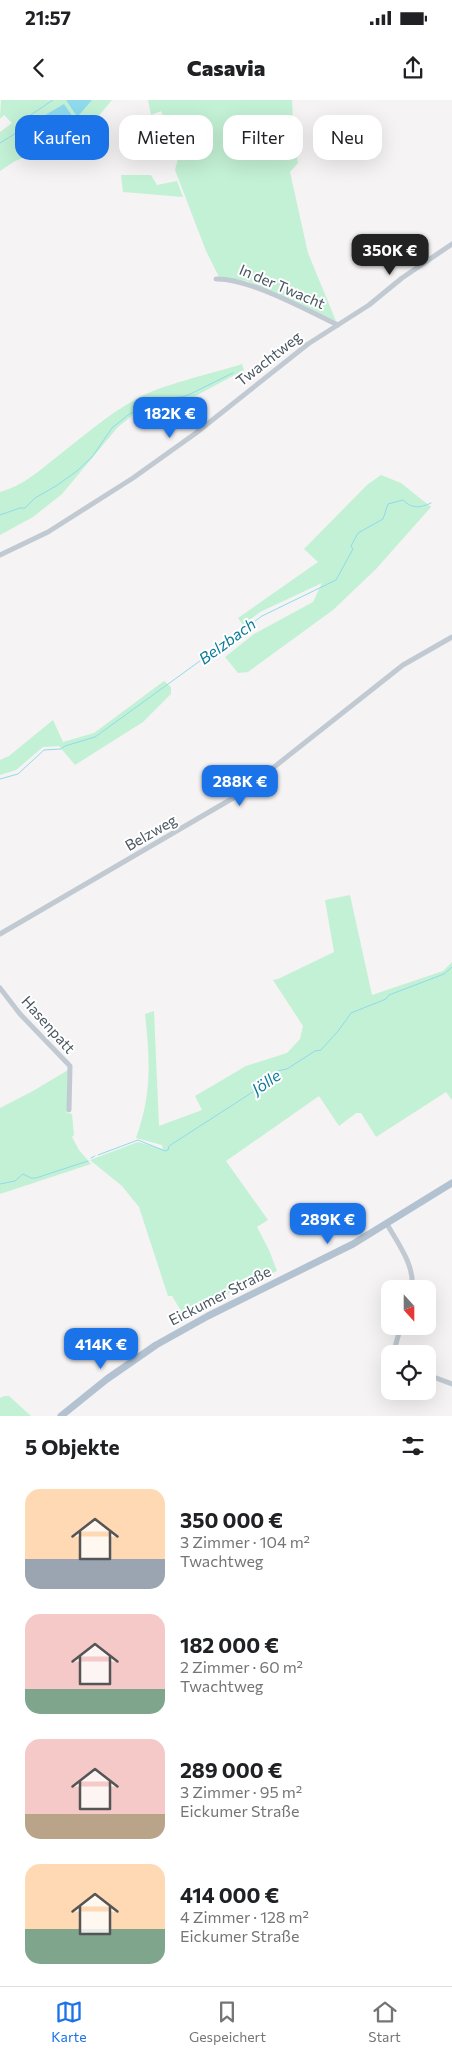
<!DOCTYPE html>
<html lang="de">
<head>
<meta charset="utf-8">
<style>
  :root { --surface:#fff; --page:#f2f2f2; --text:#202124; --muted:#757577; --line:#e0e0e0; --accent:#1a73e8 }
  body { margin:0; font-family:Commissioner,sans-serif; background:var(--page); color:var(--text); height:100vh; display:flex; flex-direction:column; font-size:19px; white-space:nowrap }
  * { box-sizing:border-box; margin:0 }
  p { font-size:16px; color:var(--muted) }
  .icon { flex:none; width:28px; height:28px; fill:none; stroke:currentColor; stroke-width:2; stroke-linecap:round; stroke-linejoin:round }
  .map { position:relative; height:1316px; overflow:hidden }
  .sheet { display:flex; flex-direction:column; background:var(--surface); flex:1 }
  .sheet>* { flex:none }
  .hud { position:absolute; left:15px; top:15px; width:422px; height:45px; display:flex; gap:10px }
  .needle { width:32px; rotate:159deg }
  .controls { position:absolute; left:381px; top:1180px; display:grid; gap:10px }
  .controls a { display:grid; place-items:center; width:55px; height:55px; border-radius:10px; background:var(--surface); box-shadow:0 5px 20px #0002; font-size:25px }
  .price { position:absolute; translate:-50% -42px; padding:0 11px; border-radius:10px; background:var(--accent); color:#fff; font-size:16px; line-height:32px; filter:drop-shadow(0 1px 2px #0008) }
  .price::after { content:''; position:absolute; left:50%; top:30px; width:15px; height:11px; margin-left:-8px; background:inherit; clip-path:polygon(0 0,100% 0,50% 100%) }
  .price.active { background:#222; color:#fff }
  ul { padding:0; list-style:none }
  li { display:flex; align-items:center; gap:15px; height:125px; padding:0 25px }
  li span { display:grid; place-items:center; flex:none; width:140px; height:100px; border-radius:15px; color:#555 }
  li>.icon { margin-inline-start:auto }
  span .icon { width:60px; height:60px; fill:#fffc; stroke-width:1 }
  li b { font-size:21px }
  h2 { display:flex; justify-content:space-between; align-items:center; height:60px; padding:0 25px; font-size:21px }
  .chip { padding:0 18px; border-radius:15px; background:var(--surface); box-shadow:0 5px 20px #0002; font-size:18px; line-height:45px }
  .chip.active { background:var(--accent); color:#fff }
  .status { display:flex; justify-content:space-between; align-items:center; height:35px; padding:0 25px; background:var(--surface); direction:ltr }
  .status svg { height:14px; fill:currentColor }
  header { display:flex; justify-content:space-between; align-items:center; height:65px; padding:0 25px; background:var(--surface); font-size:22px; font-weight:800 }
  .menu { display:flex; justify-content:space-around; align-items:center; height:70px; border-top:1px solid var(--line); background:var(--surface); font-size:14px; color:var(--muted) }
  .menu a { display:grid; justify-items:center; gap:2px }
  .menu .active { color:var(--accent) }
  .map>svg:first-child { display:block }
</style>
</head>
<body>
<div class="status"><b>21:57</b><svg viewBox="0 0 49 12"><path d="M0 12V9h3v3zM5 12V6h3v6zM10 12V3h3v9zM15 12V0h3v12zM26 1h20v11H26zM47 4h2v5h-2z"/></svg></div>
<header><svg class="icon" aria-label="back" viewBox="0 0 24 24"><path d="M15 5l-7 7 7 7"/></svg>Casavia<svg class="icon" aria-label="share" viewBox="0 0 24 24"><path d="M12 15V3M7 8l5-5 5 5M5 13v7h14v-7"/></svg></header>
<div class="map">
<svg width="452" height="1316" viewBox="0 0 452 1316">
  <rect width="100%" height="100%" fill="#f5f3f3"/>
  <path fill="#c3f1d5" d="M1 0H112L74 45 62 50 35 53 15 61 0 71V32L12 23 4 15 0 19Z
    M148 0H292L294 41 298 63 290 72 308 153 336 221 247 181 219 177 206 151 175 70 180 51 174 44 161 11 151 15Z
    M121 75H151L157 85 177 81 183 97 123 92Z
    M242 264 244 270 188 300 142 308 118 327 62 394 33 417 0 435V392C23 386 40 370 58 356 83 336 108 315 136 299 163 284 211 274 242 264Z
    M381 375 401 383 431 407 376 469 333 510 248 572 238 573 225 557 254 534 313 502 322 483 260 512 243 525 238 518 318 462 304 449 367 385Z
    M164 581 171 587V594L143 622 75 665 59 646 43 647 16 670 0 675V660L9 656 53 620 63 642 94 633Z
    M350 795 372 895 443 871 452 862V1000L446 992 376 1037 361 1013H356L339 1026 319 996 226 1061 268 1120 257 1127 269 1150 277 1171 183 1214 172 1196H168L139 1107 122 1086 90 1060 138 1042 163 1049 162 1045 136 1038C152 994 150 959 145 914L154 911 159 1026 202 1010 195 996 246 966 287 953 300 939 303 926 273 880 278 879 334 852 325 800Z
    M68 970 67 1013 72 1014 74 1035 72 1037 79 1050 91 1064 0 1094V1008L33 991Z
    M5 1296H9L31 1316H0V1298Z"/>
  <path fill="#90daee" d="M66 0H92L79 15H76Z
    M64 4 73 17 55 30 52 29 42 21V17Z"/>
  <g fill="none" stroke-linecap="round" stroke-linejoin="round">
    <path stroke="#90daee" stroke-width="1" d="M0 43 21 30 23 20 53 0
      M0 415 20 408H25L35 398 56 386 77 371 92 357 112 328 128 315 142 307 159 300 186 296 233 273
      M0 679 18 674 44 650 61 649 65 646 95 637 262 516 336 480 353 449 351 446 358 433 383 419 388 404 403 400C412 409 420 408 431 403
      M98 1055 138 1040 165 1051 168 1050 169 1046 276 977 277 971 287 969 315 951 321 950 339 930 351 913 386 899 389 895 444 874 452 867
      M91 1058 95 1056
      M0 1084 15 1081 23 1074 31 1078H36L88 1061"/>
    <path stroke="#c1cad2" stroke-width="5" d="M216 179C249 178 306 210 338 225
      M0 455 48 432 133 378 196 333 308 244 369 205 402 178 452 144
      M0 834 240 694 403 565 452 537
      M0 888 20 914 70 966 69 1010
      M387 1124C398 1144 415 1165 412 1189
      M393 1254 401 1226
      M428 1275 452 1284"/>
    <path stroke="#b3c2d1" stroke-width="7" d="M61 1316 107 1279 156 1245 208 1216 353 1144 452 1083"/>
  </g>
  <g text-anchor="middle" stroke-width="4" stroke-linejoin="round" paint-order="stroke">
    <g font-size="15" fill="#4a5661" stroke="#fff">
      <text transform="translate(282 187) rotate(23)" y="5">In der Twacht</text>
      <text transform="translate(269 259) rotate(-38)" y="5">Twachtweg</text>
      <text transform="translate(151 733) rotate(-30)" y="5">Belzweg</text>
      <text transform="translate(48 925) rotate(48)" y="5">Hasenpatt</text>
      <text transform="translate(220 1196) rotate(-27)" y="5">Eickumer Straße</text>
    </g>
    <g font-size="16" font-style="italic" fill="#0c7c9b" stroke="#fff">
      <text transform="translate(227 541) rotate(-36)" y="6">Belzbach</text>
      <text transform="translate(266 982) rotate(-35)" y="6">Jölle</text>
    </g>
  </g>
</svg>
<div class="controls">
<a><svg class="needle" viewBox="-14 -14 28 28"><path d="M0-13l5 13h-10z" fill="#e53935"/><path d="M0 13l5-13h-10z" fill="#757577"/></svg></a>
<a><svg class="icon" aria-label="locate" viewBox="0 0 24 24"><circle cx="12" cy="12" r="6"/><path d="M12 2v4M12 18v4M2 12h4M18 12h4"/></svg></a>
</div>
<b class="price active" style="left:390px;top:176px">350K €</b>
<b class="price" style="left:170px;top:339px">182K €</b>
<b class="price" style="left:240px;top:707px">288K €</b>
<b class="price" style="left:328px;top:1145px">289K €</b>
<b class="price" style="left:101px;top:1270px">414K €</b>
<div class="hud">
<a class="chip active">Kaufen</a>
<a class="chip">Mieten</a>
<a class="chip">Filter</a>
<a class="chip">Neu</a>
</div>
</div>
<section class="sheet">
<h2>5 Objekte<svg class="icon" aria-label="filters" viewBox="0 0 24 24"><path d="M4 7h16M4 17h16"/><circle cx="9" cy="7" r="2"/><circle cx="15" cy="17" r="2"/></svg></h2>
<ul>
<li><span style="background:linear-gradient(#ffd9b3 70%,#9aa5b1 0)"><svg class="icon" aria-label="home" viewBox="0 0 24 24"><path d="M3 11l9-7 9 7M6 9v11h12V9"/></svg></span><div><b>350 000 €</b><p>3 Zimmer · 104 m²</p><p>Twachtweg</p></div></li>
<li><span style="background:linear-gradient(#f6c9c9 75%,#7fa58c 0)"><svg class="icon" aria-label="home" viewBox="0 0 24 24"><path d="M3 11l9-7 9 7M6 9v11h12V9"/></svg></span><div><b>182 000 €</b><p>2 Zimmer · 60 m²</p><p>Twachtweg</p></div></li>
<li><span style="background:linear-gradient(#f6c9c9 75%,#b9a48a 0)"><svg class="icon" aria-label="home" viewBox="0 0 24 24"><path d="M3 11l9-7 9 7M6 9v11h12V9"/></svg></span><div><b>289 000 €</b><p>3 Zimmer · 95 m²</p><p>Eickumer Straße</p></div></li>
<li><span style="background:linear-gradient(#ffd9b3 65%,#7fa58c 0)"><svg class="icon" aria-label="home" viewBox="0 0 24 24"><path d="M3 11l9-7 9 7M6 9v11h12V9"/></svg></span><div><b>414 000 €</b><p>4 Zimmer · 128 m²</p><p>Eickumer Straße</p></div></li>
</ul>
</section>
<nav class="menu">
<a class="active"><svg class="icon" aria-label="map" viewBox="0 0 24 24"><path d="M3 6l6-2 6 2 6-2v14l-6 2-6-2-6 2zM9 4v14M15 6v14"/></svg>Karte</a>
<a><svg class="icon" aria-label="saved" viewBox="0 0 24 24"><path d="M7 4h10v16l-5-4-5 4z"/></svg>Gespeichert</a>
<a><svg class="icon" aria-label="home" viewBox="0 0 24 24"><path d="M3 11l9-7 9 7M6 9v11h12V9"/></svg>Start</a>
</nav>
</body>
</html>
